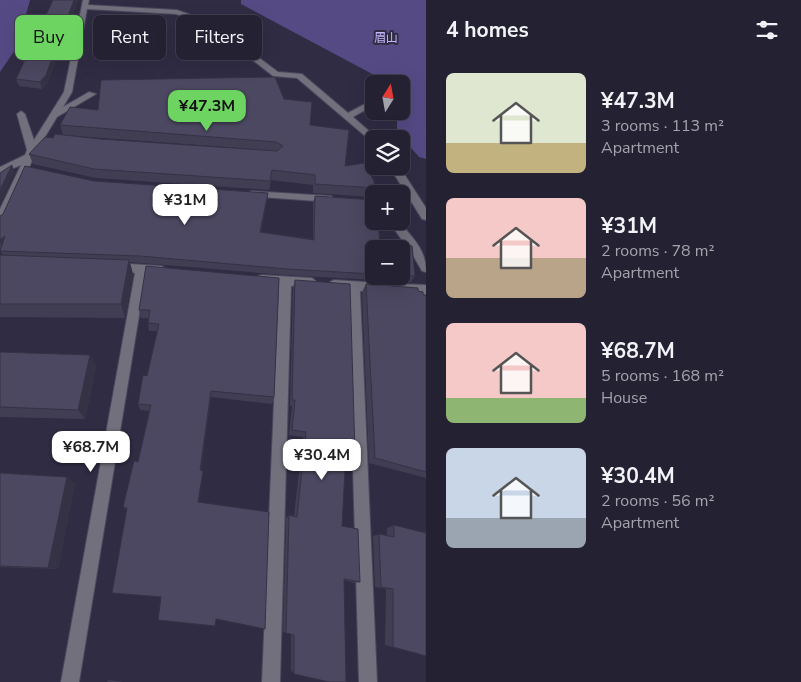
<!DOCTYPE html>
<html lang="en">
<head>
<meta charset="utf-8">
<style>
  :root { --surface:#242133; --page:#302e3f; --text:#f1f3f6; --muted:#a3a3ac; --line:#413e4e; --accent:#6dd361 }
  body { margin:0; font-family:"Nunito Sans","Noto Sans JP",sans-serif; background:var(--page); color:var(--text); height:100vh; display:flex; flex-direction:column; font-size:19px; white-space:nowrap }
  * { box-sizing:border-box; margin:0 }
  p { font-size:16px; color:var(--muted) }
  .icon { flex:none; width:28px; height:28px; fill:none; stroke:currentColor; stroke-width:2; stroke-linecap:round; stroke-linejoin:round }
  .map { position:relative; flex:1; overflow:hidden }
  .side { display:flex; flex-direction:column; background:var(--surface); width:375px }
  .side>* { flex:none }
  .guide { position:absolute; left:15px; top:15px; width:335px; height:45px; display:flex; gap:10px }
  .needle { width:32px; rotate:11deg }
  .fabs { position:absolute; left:365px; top:75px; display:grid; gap:10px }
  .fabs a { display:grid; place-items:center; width:45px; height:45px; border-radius:8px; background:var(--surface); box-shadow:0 5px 20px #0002,0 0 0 1px var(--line); font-size:25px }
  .price { position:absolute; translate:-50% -42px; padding:0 11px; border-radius:10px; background:#fff; color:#222; font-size:16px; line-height:32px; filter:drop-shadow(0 1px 2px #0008) }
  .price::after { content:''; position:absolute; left:50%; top:30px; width:15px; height:11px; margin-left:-8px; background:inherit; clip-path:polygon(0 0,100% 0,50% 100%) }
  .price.active { background:var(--accent); color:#111 }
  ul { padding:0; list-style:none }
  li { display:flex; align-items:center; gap:15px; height:125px; padding:0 20px }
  li span { display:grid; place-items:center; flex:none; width:140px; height:100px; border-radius:8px; color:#555 }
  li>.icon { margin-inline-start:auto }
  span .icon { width:60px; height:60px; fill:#fffc; stroke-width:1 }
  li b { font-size:21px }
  h2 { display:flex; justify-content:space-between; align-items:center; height:60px; padding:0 20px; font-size:21px }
  .pill { padding:0 18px; border-radius:8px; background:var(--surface); box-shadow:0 5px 20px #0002,0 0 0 1px var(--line); font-size:18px; line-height:45px }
  .pill.active { background:var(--accent); color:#111 }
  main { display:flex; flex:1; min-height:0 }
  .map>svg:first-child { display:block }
</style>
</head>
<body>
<main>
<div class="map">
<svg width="426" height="682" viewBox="0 0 426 682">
  <rect width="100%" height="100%" fill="#302c44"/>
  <path fill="#564a85" d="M0 0H30L17 47 0 72Z
    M241 0H426V159L419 157 397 132V111H401V84H380L376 76 241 4Z"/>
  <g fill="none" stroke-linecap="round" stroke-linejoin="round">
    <g stroke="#4b485e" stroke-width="2">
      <path id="minor" d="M83 0H89L88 5 177 10 211 22 278 72 302 74 348 113 374 99V105L353 117 378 139H374V142L371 141 297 78 273 76 207 24 176 14 87 9 72 92 63 107 89 92 96 94 57 117 37 150 5 220 0 224V209L21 165 0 174V167L25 155 27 150 17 114 21 111 25 114 34 140 64 92Z
        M389 166H399L426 208V220L422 219Z
        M251 191 331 196 336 199 331 202 248 196 246 194Z
        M388 221H399C413 239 426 249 426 272L422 271 411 252Z
        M115 263 162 266 168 270 162 274 146 273 79 682H61L135 273 111 270 109 267 111 264Z
        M262 275 312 278 318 283 312 288 291 286 280 682H262L279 285 258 282 256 279 258 276Z
        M334 280 382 283 388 288 382 293 360 291 377 682H359L348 290 330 288 328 285 330 282Z
        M402 284 426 285V295L398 292 396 289 398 286Z"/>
    </g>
    <use href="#minor" fill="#71707c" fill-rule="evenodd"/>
  </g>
  <path fill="#413e54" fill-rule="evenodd" d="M53 0H78L48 82 42 89 19 86 16 79Z
    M284 99 310 125 345 166 375 188 371 197 313 193V185L271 180 269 190 96 178 33 164 29 154 53 138 100 139 265 150 63 135 60 125 98 110Z
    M25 166 94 181 268 193 261 232 313 239V203L315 196 374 200V221H378L380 243 412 246 415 276 411 282 285 275 130 262 133 274 125 318 0 317V255H3L0 251 1 248H0V216L3 214ZM374 249H401V276H374Z
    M146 266 274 397 272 404 211 397 201 471H203V475L161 597 127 510 123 507 138 462 150 411 140 410 138 404 147 376 157 331H149L148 323V318H141L139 310Z
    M295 280 355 454 351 458 346 457 342 526 360 582 354 583 344 580 294 674 291 670V634L283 632 286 518 289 515 294 516 303 437 289 435 292 406H290L293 288Z
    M366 284 418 291 423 295H426V478L369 463 362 292Z
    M0 352 90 355 96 366 85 419 0 417Z
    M0 473 75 483 58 569 0 567Z
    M394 525 426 656 385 645 386 589 375 587 373 536 379 534 387 535V528Z
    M109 680 123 682H107Z"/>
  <path fill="#353245" d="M74 0H78L48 82 42 89 40 82Z
    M12 165 15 172 0 205V190Z
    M5 236 3 248 0 243V240Z
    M129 260 133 274 125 318 121 304Z
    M90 355 96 366 85 419 78 410Z
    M211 391V397L200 475V470Z
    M203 471V475L199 505 198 502Z
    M67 477 75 483 58 569 48 568Z"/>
  <path fill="#4c4862" stroke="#353245" d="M53 0H74L46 75 40 82 16 79Z
    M275 77 284 99 312 102 310 125 349 130 345 166 364 163 374 181 375 188 315 184V175L272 170 270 181 94 169 29 154 45 137 53 138 55 134 100 139 277 151 283 146 276 142 60 125 70 107 98 110 101 80Z
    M12 165 0 190V173Z
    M25 166 94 181 268 193 260 232 314 240 315 196 374 200V221H378L380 243 412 246 415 276 401 275V249H374V274L287 269 140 256 0 251 5 236 0 240V216L3 214Z
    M0 255 129 260 121 304H0Z
    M146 266 279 278 274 397 211 391 200 470 203 471 198 502 269 512 265 629 216 619 215 626 158 620 161 597 112 593 127 508 123 507 134 461 138 462 151 405 138 404 143 375 147 376 159 324 148 323 150 310H139Z
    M295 280 350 284 355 454 346 451 342 526 358 529 360 582 344 579 346 682H329L294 674V635L286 633 289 515 297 517 306 432 292 430 295 400H292Z
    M366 284 418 288V291L423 292V295H426V472L375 458Z
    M0 352 90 355 78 410 0 407Z
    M0 473 67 477 48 568 0 566Z
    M394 525 426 533V656L393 647V589L381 587 379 534 394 537Z"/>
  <g text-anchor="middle" stroke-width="4" stroke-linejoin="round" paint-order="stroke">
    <g font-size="12" fill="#c2b6fd" stroke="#302c44">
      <text x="386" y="42">眉山</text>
    </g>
  </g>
</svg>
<div class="fabs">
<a><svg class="needle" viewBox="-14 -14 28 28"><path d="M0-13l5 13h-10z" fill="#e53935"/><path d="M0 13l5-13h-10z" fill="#a3a3ac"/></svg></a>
<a><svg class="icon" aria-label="layers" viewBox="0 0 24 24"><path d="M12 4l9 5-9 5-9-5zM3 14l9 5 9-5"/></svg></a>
<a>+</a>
<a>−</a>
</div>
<b class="price active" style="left:207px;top:132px">¥47.3M</b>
<b class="price" style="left:185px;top:226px">¥31M</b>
<b class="price" style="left:91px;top:473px">¥68.7M</b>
<b class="price" style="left:322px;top:481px">¥30.4M</b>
<div class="guide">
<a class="pill active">Buy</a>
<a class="pill">Rent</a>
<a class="pill">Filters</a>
</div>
</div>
<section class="side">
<h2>4 homes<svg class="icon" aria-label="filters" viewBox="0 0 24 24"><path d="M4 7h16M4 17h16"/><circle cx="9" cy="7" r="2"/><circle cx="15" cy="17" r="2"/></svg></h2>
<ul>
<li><span style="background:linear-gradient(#dfe7d0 70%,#c2b280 0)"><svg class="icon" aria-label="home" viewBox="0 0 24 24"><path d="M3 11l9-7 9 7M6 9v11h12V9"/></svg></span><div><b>¥47.3M</b><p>3 rooms · 113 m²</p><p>Apartment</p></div></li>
<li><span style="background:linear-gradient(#f6c9c9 60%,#b9a48a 0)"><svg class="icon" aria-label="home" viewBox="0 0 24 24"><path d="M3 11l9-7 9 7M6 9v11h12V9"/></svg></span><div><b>¥31M</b><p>2 rooms · 78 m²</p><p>Apartment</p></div></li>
<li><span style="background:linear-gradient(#f6c9c9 75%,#8fb573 0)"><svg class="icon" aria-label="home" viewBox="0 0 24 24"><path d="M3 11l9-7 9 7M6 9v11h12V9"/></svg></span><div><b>¥68.7M</b><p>5 rooms · 168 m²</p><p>House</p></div></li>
<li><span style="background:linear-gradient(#c9d6e8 70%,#9aa5b1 0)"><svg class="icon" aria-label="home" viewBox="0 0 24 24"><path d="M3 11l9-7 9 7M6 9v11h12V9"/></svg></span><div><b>¥30.4M</b><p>2 rooms · 56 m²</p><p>Apartment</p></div></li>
</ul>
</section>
</main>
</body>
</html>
